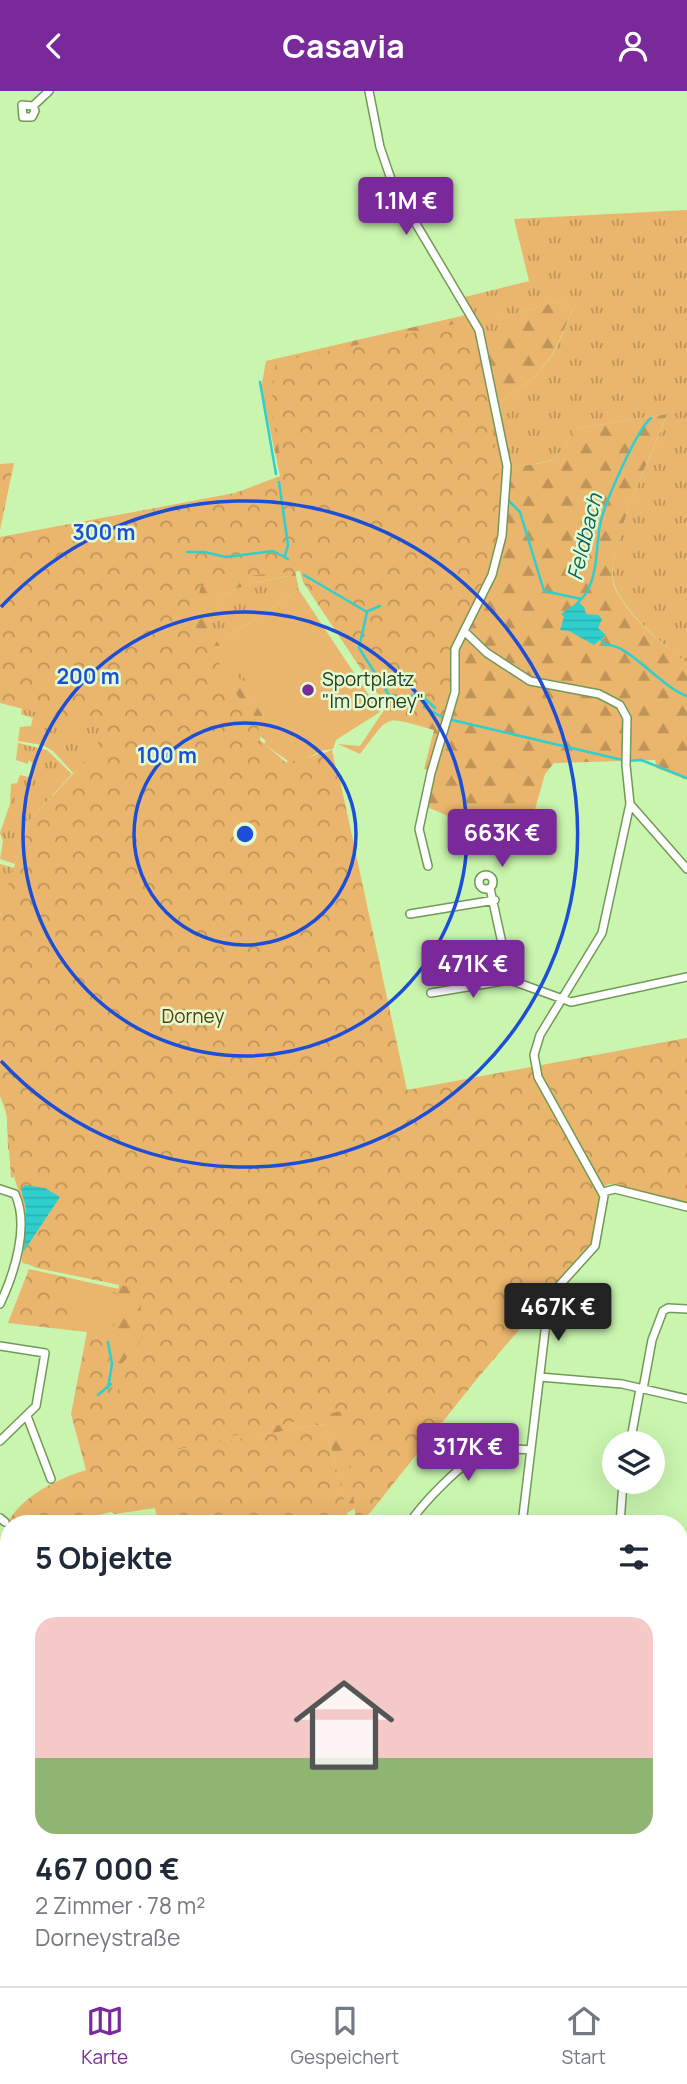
<!DOCTYPE html>
<html lang="de">
<head>
<meta charset="utf-8">
<style>
  :root { --surface:#fff; --page:#f6f6f7; --text:#1f2937; --muted:#747a83; --line:#e0e1e3; --accent:#79299a }
  body { margin:0; font-family:Manrope,sans-serif; background:var(--page); color:var(--text); height:100vh; display:flex; flex-direction:column; font-size:26px; white-space:nowrap }
  * { box-sizing:border-box; margin:0 }
  p { font-size:23px; color:var(--muted) }
  .icon { flex:none; width:38px; height:38px; fill:none; stroke:currentColor; stroke-width:2; stroke-linecap:round; stroke-linejoin:round }
  .map { position:relative; flex:1; overflow:hidden }
  .panel { position:absolute; left:0px; top:1424px; width:688px; height:471px; display:flex; flex-direction:column; background:var(--surface); border-radius:28px 28px 0 0; box-shadow:0 7px 28px #0002 }
  .panel>* { flex:none }
  .buttons { position:absolute; left:602px; top:1340px; display:grid; gap:14px }
  .buttons a { display:grid; place-items:center; width:63px; height:63px; border-radius:50%; background:var(--surface); box-shadow:0 7px 28px #0002; font-size:35px }
  .price { position:absolute; translate:-50% -60px; padding:0 16px; border-radius:7px; background:var(--accent); color:#fff; font-size:23px; line-height:46px; filter:drop-shadow(0 2px 4px #0008) }
  .price::after { content:''; position:absolute; left:50%; top:42px; width:21px; height:16px; margin-left:-10px; background:inherit; clip-path:polygon(0 0,100% 0,50% 100%) }
  .price.on { background:#222; color:#fff }
  ul { padding:0; list-style:none }
  li { display:grid; align-content:center; gap:14px; height:371px; padding:0 35px }
  li span { display:grid; place-items:center; height:217px; border-radius:21px; color:#555 }
  li>.icon { margin-inline-start:auto }
  span .icon { width:126px; height:126px; fill:#fffc; stroke-width:1 }
  li b { font-size:30px }
  h2 { display:flex; justify-content:space-between; align-items:center; height:84px; padding:0 35px; font-size:30px }
  header { display:flex; justify-content:space-between; align-items:center; height:91px; padding:0 35px; background:var(--accent); color:#fff; font-size:32px; font-weight:700 }
  .menu { display:flex; justify-content:space-around; align-items:center; height:98px; border-top:2px solid var(--line); background:var(--surface); font-size:19px; color:var(--muted) }
  .menu a { display:grid; justify-items:center; gap:4px }
  .menu .on { color:var(--accent) }
  .map>svg:first-child { display:block }
</style>
</head>
<body>
<header><svg class="icon" aria-label="back" viewBox="0 0 24 24"><path d="M15 5l-7 7 7 7"/></svg>Casavia<svg class="icon" aria-label="person" viewBox="0 0 24 24"><circle cx="12" cy="8" r="4"/><path d="M4 21q1-7 8-7t8 7"/></svg></header>
<div class="map">
<svg width="687" height="1895" viewBox="0 0 687 1895">
  <defs>
    <pattern id="industrial-grid" width="8" height="8" patternUnits="userSpaceOnUse" patternTransform="scale(1.75)"><rect width="8" height="8" fill="#bbeb9e"/><path d="M0 4h8M4 0v8" fill="none" stroke="#a1ca88"/></pattern>
    <pattern id="grass-tufts" width="24" height="20" patternUnits="userSpaceOnUse" patternTransform="scale(1.75)"><rect width="24" height="20" fill="#eab56c"/><path d="M3 7l-1-3M5 7V3M7 7l1-3M15 17l-1-3M17 17v-4M19 17l1-3" fill="none" stroke="#be9458"/></pattern>
    <pattern id="forest-firs" width="22" height="20" patternUnits="userSpaceOnUse" patternTransform="scale(1.75)"><rect width="22" height="20" fill="#eab56c"/><path d="M5 1l3.5 6h-7zM16 11l3.5 6h-7z" fill="#be9458"/></pattern>
    <pattern id="park-crowns" width="20" height="18" patternUnits="userSpaceOnUse" patternTransform="scale(1.75)"><rect width="20" height="18" fill="#eab56c"/><path d="M2 6a3 3 0 1 1 6 0M12 15a3 3 0 1 1 6 0" fill="none" stroke="#be9458"/></pattern>
    <pattern id="water-rules" width="6" height="5" patternUnits="userSpaceOnUse" patternTransform="scale(1.75)"><rect width="6" height="5" fill="#2fcfce"/><path d="M0 2.5h6" fill="none" stroke="#2ab2b0"/></pattern>
  </defs>
  <rect width="100%" height="100%" fill="#c9f5ae"/>
  <path fill="#bbeb9e" d="M0 1754 9 1756V1886H468L478 1895H17L0 1882Z"/>
  <path fill="url(#industrial-grid)" d="M679 1876 687 1877V1895H503L518 1886H679Z"/>
  <path fill="url(#grass-tufts)" d="M687 119V572C663 554 624 521 614 493 603 460 655 359 667 323L574 338C555 379 550 368 510 377L501 338V310C545 283 555 266 572 219L561 209 502 228 499 238 484 243 465 206 529 190 514 128Z
    M288 485 299 499 225 548 266 611 263 625 205 534C218 493 251 494 288 485Z
    M22 617 108 639 85 673 73 682 53 660 42 654 18 650 20 636 31 635 33 627 21 623Z
    M18 652 47 659 72 683 29 730 15 773 0 768 3 750 0 742 10 713 11 693 17 692 20 684 29 686 32 672 29 669 28 673 16 669Z
    M0 773 14 777 0 824Z
    M0 1607 9 1608V1728L0 1726Z
    M258 1887 337 1886V1887L334 1895H298Z"/>
  <path fill="url(#forest-firs)" d="M561 209 572 219C554 266 545 283 501 310L500 339 508 377C549 369 555 379 574 338L667 323C655 357 602 464 614 495 627 525 661 552 687 572V689L657 677 655 669 554 672 545 683 528 743 453 727 427 716 434 681 424 678 434 639C382 625 392 622 360 663L338 653 360 655 386 616 405 612 304 480H295L299 499 287 485C251 494 218 493 206 533L263 625 260 649 289 674 332 659 407 1001 687 947V1112L610 1093 597 1097C602 1139 592 1156 564 1184L379 1404 347 1422 325 1333 129 1367 108 1280 119 1193 22 1172 67 1112 8 1058 7 1024 0 1005V827L85 673 108 638 235 402 280 385 261 297 266 270 466 224 478 244 499 238 502 228Z"/>
  <path fill="url(#park-crowns)" d="M469 230 481 257 503 411 491 477 453 553 450 607 447 619 439 629 429 632 387 617 303 491 300 480 215 488 201 495 192 531 212 558 233 599 259 631 257 651 286 672 294 662 308 667 320 662 338 680 407 999 687 947V1112L610 1091 599 1098V1112L590 1156 476 1289 361 1433H356L348 1348 341 1320 172 1359 325 1333 350 1433H158L155 1417 115 1423 111 1421 64 1433H9V1491L0 1494C0 1480 0 1457 1 1444 17 1407 50 1391 86 1379L71 1323 87 1241 8 1232 29 1178 119 1198 108 1280 117 1314 120 1274 136 1258 143 1245 139 1198 37 1177 30 1174 26 1167 22 1172 24 1116 14 1086 11 1087 6 1017 0 1001V824L4 807 29 730 87 668 107 639 0 612V446L235 402 284 386 271 316 276 271Z
    M14 372 0 439V373Z"/>
  <path fill="#eab56c" d="M299 499 380 621 336 649 333 658 321 660 302 670H288L264 653 266 650 259 644 264 620 222 550Z
    M74 1195 118 1203 111 1245 66 1237Z"/>
  <path fill="url(#water-rules)" d="M578 511 584 516 586 523 598 524 602 528 598 537 606 544 594 554 569 540 560 539 564 526 561 523Z
    M25 1094 45 1097 60 1106 24 1160 26 1117 21 1098Z"/>
  <g fill="none" stroke-linecap="round" stroke-linejoin="round">
    <path stroke="#2fcfce" stroke-width="2.5" d="M260 291 276 383
      M279 391 288 454 285 465
      M509 410 520 421 544 500 581 508
      M187 461H204L226 466 273 460 288 468
      M304 484 367 521 359 557 389 604 405 607 419 602 435 617
      M576 514C580 508 587 504 589 497 598 476 596 456 600 434 604 413 636 340 651 327
      M368 520 380 515
      M601 548 605 554C627 551 662 597 687 605
      M427 611 424 616 442 626
      M452 629 627 670 641 669 687 687
      M108 1297 112 1273 108 1251
      M98 1304 111 1293
      M341 1433 345 1431"/>
    <path stroke="#a9cf91" stroke-width="7" stroke-dasharray="7 3.5" stroke-linecap="butt" d="M0 1567 2 1556"/>
    <g stroke="#719957" stroke-width="10">
      <path id="minor" d="M369 0 380 56 393 94 479 239 507 375 502 445 492 484 455 558V601L431 682 419 738 428 775
        M33 15 35 20 32 26H23L22 14 33 15 49 0
        M465 541 487 562 530 590 599 603 620 614 627 627 626 674 630 713 602 842 540 944 534 964 538 986 604 1105 595 1155 557 1197 548 1215 522 1433
        M630 713 687 778
        M479 791a7 7 0 1 1 14 0a7 7 0 1 1-14 0Z
        M490 797 510 889 571 911 687 886
        M410 823 495 809
        M431 902 510 889
        M0 1098 15 1103C30 1135 14 1183 0 1213
        M603 1101 615 1098 687 1116
        M0 1255 45 1262 36 1315 0 1350
        M540 1286 622 1293 687 1308
        M643 1298 652 1249 663 1220 668 1217 687 1218
        M27 1325 51 1388
        M630 1353 640 1298
        M0 1427 5 1431
        M409 1433C421 1414 464 1368 486 1361 501 1356 515 1358 530 1359
        M620 1433 623 1391
        M679 1462 687 1461
        M679 1517 687 1490
        M2 1556 4 1548 9 1549
        M0 1600 9 1601
        M679 1675 687 1674
        M679 1797 687 1781
        M679 1808 687 1823
        M471 1886 481 1895
        M340 1895 343 1886"/>
    </g>
    <g stroke="#719957" stroke-width="13">
      <path id="secondary" d="M0 1884 14 1895"/>
    </g>
    <use href="#minor" stroke="#fff" stroke-width="7"/>
    <use href="#secondary" stroke="#e0edfc" stroke-width="10"/>
    <g stroke="#4b613c" stroke-width="5">
      <path id="rail" d="M0 1735 9 1737
        M679 1853 687 1855
        M679 1867 687 1869"/>
    </g>
    <use href="#rail" stroke="#e2fcd2" stroke-width="2.5" stroke-dasharray="8" stroke-linecap="butt"/>
  </g>
  <g fill="none" stroke="#1d4ed8" stroke-width="3.5">
    <circle cx="245" cy="743" r="111"/>
    <circle cx="245" cy="743" r="222"/>
    <path d="M1 516A333 333 0 1 1 1 970"/>
  </g>
  <circle fill="#79299a" stroke="#e2fcd2" stroke-width="2.5" cx="308" cy="599" r="7"/>
  <g text-anchor="middle" stroke-width="5" stroke-linejoin="round" paint-order="stroke">
    <g font-size="19" fill="#28391d" stroke="#e2fcd2" text-anchor="start">
      <text x="322" y="595">Sportplatz<tspan x="322" dy="22">"Im Dorney"</tspan></text>
    </g>
    <g font-size="19" fill="#5a3c0b" stroke="#e2fcd2">
      <text x="193" y="932">Dorney</text>
    </g>
    <g font-size="21" font-style="italic" fill="#0e6463" stroke="#e2fcd2">
      <text transform="translate(585 446) rotate(-76)" y="7">Feldbach</text>
    </g>
  </g>
  <circle cx="245" cy="743" r="10" fill="#1d4ed8" stroke="#e2fcd2" stroke-width="3.5"/>
  <g font-size="21" text-anchor="middle" font-weight="bold" fill="#1d4ed8" stroke="#e2fcd2" stroke-width="5" stroke-linejoin="round" paint-order="stroke">
    <text x="104" y="449">300 m</text>
    <text x="88" y="593">200 m</text>
    <text x="167" y="672">100 m</text>
  </g>
</svg>
<div class="buttons">
<a><svg class="icon" aria-label="layers" viewBox="0 0 24 24"><path d="M12 4l9 5-9 5-9-5zM3 14l9 5 9-5"/></svg></a>
</div>
<b class="price" style="left:406px;top:146px">1.1M €</b>
<b class="price" style="left:502px;top:778px">663K €</b>
<b class="price" style="left:473px;top:909px">471K €</b>
<b class="price on" style="left:558px;top:1252px">467K €</b>
<b class="price" style="left:468px;top:1392px">317K €</b>
<section class="panel">
<h2>5 Objekte<svg class="icon" aria-label="filters" viewBox="0 0 24 24"><path d="M4 7h16M4 17h16"/><circle cx="9" cy="7" r="2"/><circle cx="15" cy="17" r="2"/></svg></h2>
<ul>
<li><span style="background:linear-gradient(#f6c9c9 65%,#8fb573 0)"><svg class="icon" aria-label="home" viewBox="0 0 24 24"><path d="M3 11l9-7 9 7M6 9v11h12V9"/></svg></span><div><b>467 000 €</b><p>2 Zimmer · 78 m²</p><p>Dorneystraße</p></div></li>
</ul>
</section>
</div>
<nav class="menu">
<a class="on"><svg class="icon" aria-label="map" viewBox="0 0 24 24"><path d="M3 6l6-2 6 2 6-2v14l-6 2-6-2-6 2zM9 4v14M15 6v14"/></svg>Karte</a>
<a><svg class="icon" aria-label="saved" viewBox="0 0 24 24"><path d="M7 4h10v16l-5-4-5 4z"/></svg>Gespeichert</a>
<a><svg class="icon" aria-label="home" viewBox="0 0 24 24"><path d="M3 11l9-7 9 7M6 9v11h12V9"/></svg>Start</a>
</nav>
</body>
</html>
